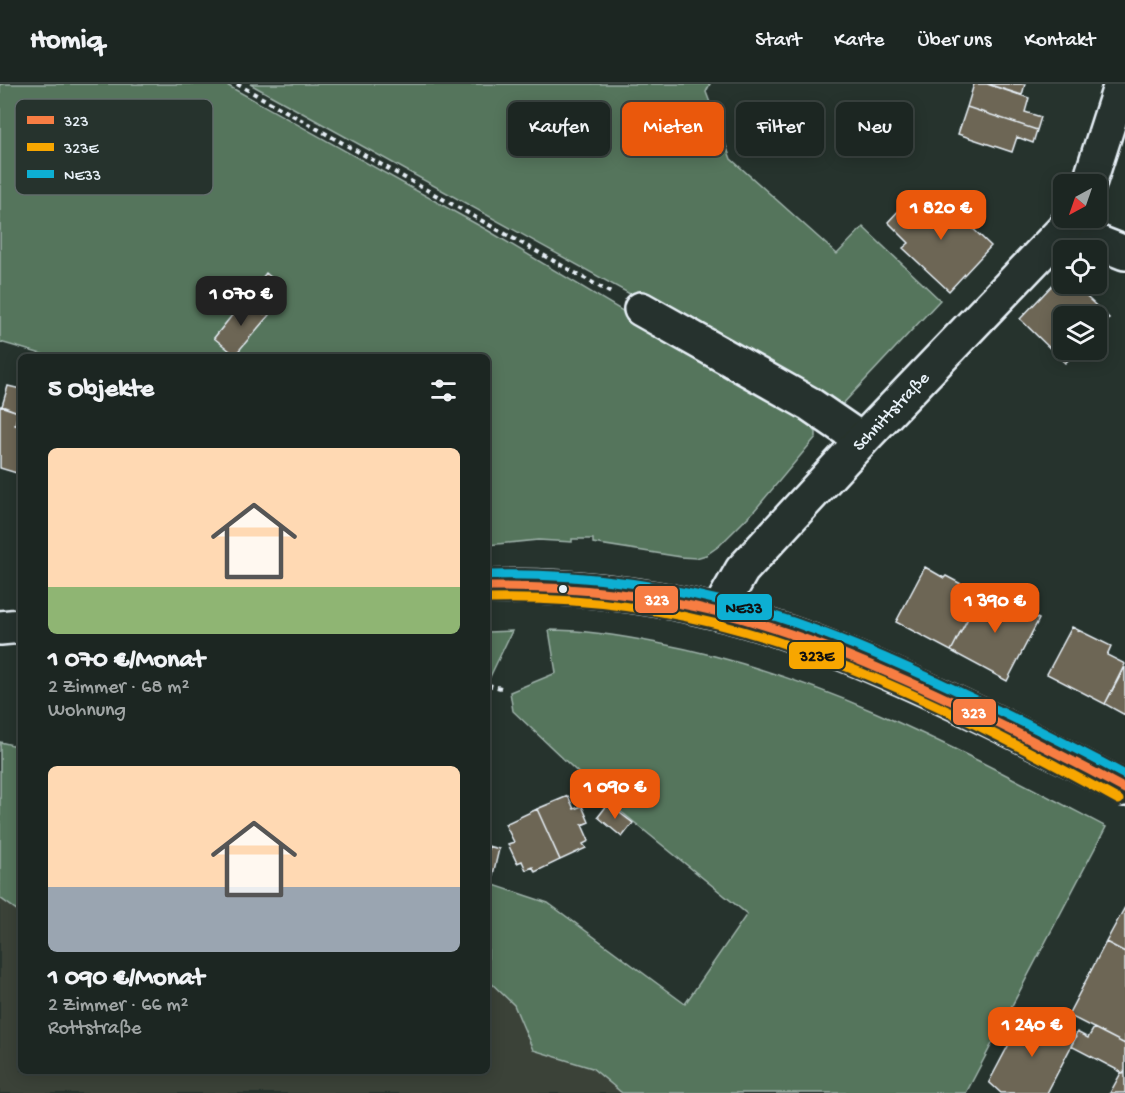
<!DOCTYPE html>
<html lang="de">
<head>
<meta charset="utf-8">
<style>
  :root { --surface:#1c2622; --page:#29322f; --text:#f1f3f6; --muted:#a0a5a5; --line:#3a4340; --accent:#ea580c }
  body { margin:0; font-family:"Gochi Hand",sans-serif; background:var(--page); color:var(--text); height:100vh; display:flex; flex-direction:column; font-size:22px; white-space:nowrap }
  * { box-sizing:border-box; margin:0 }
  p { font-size:20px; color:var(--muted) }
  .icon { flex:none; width:33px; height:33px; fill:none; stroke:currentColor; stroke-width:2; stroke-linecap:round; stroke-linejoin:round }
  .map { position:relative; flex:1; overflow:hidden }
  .panel { position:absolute; left:18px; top:270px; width:472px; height:720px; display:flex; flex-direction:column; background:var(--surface); border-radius:9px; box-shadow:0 3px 15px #0003,0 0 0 2px var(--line) }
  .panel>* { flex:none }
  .top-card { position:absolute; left:508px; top:18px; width:526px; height:54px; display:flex; gap:12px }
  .needle { width:39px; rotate:220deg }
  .controls { position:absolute; left:1053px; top:90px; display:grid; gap:12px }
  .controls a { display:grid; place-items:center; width:54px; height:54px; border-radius:9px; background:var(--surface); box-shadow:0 3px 15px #0003,0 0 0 2px var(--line); font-size:30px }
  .price { position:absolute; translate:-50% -51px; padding:0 14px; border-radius:12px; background:var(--accent); color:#fff; font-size:20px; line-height:39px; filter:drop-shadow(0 2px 3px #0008) }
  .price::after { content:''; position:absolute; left:50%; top:36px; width:18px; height:14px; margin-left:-9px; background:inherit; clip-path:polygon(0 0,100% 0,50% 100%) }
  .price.selected { background:#222; color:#fff }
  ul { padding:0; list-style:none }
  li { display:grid; align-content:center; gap:12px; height:318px; padding:0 30px }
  li span { display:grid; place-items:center; height:186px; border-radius:9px; color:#555 }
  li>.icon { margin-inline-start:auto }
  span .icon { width:108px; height:108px; fill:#fffc; stroke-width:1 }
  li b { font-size:26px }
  h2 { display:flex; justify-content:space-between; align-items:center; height:72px; padding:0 30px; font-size:26px }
  .tag { padding:0 21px; border-radius:9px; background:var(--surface); box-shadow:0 3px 15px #0003,0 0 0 2px var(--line); font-size:21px; line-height:54px }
  .tag.selected { background:var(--accent); color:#fff }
  header { display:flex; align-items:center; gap:36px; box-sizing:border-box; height:84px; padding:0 30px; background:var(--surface); border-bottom:2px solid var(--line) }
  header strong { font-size:28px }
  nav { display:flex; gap:33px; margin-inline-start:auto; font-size:21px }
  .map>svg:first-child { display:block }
</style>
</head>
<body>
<header>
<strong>Homiq</strong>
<nav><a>Start</a><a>Karte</a><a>Über uns</a><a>Kontakt</a></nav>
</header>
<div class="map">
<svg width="1125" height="1009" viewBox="0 0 1125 1009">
  <rect width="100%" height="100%" fill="#26332d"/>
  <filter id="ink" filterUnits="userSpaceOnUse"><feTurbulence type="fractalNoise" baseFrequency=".0167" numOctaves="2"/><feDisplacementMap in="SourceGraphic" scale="12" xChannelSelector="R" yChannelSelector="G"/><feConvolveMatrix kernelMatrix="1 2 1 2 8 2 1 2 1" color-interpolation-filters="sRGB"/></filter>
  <g filter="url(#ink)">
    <path fill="#3b4239" d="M0 658 21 663V987H488V799L548 819 685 920 859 1009H0Z"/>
    <path fill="#55745c" stroke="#9eb2aa" stroke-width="1.5" d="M0 0H225L487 146 805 336 816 348V353L754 427 719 462 706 471 696 474 681 473 593 459V455H572V458L538 456 488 461V273H52L0 258Z
      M250 0H710L706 8 731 75 837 170 863 143 940 216 838 325Z
      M549 546C585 546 622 552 657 559 821 590 961 667 1106 743L966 1009H622L592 984 533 966 514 921 488 896V799L548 819 685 920 747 830 608 717 513 627 510 608 556 589Z
      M512 547 488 597V548Z
      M0 658 21 663V829L0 814Z"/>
    <path fill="#6d6655" stroke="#e8f1f8" stroke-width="1.5" d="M974 0H987L1029 14 1025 28 1041 33 1037 46 967 23Z
      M987 0H1025L1022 11Z
      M967 23 1037 46 1033 59 1017 53 1012 68 958 50Z
      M934 107 991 162 949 207 903 164 909 159 888 138 903 122 924 142 934 131 922 120Z
      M266 189 284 204 264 230 245 215Z
      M1063 190 1064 200H1073L1109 234 1098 245 1104 251 1096 258V232H1064V266H1079L1065 279 1020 235Z
      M245 215 264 230 266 228 269 231 235 271 214 254Z
      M8 302 21 305V343L15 341 18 328 2 322Z
      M0 322 18 328 15 341 21 343 20 390 0 384Z
      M925 483 944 494 946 492 980 510 951 567 896 538Z
      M986 500 1006 511 1004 517 1039 535 1007 597 951 567Z
      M1072 543 1111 562 1107 571 1125 580 1105 620 1047 590Z
      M1125 583V631L1105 620Z
      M568 712 574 725 582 722 589 738 582 741 589 757 583 760 586 764 560 776 537 725Z
      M608 720 633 739 622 753 598 733Z
      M537 725 560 776 535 788 533 783 526 786 522 777 517 779 508 760 514 758 505 740Z
      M488 762 499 765 491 799 488 798Z
      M1125 823V868L1106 858Z
      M1106 858 1125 868V960L1068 931Z
      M1026 928 1076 953 1047 1009H1001L989 998Z
      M1094 944 1125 960V986L1123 989 1071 962 1077 948 1088 954Z
      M1125 986V1009H1110L1121 989H1123Z"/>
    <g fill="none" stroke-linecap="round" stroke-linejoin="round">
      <g stroke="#e8f1f8" stroke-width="38">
        <g id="minor">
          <path d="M1089 100 1121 0"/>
          <path d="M1064 145 1125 169"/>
          <path d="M641 225 808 319 862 356"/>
          <path d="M488 503C562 500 645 510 717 528 795 547 869 579 942 613 1004 642 1065 672 1125 705"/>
          <path id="s1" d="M718 528 742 486 862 356 1064 145 1071 134"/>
          <path d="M0 544 21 542"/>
        </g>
      </g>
      <path stroke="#e8f1f8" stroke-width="4" stroke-dasharray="4.5 4.5" stroke-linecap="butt" d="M237 0 611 209
        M488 601 501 604"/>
      <use href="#minor" stroke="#26332d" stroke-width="33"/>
      <g stroke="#26332d" stroke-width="14">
        <path id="bus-1" d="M488 503C565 502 642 509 718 528 793 547 864 577 934 609 999 639 1062 671 1125 705"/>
      </g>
      <g stroke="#26332d" stroke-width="14">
        <path id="bus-2" d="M488 515C574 513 660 523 743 547 871 584 1003 652 1119 716"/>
      </g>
      <g stroke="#26332d" stroke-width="14">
        <path id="bus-3" d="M488 491C576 489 663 500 748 524 812 542 874 568 934 596 999 626 1062 657 1125 691"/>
      </g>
      <use href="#bus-1" stroke="#f77d43" stroke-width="9"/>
      <use href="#bus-2" stroke="#f7a600" stroke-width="9"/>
      <use href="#bus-3" stroke="#0dafd3" stroke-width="9"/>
    </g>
  </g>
  <circle fill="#e8f1f8" stroke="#26332d" stroke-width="2" cx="563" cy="505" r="5"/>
  <g text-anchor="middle" stroke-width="4.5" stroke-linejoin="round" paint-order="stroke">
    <g font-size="18" fill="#e8f1f8" stroke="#26332d">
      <text dy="6" stroke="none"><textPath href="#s1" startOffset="266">Schnittstraße</textPath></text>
    </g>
  </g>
  <rect x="15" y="15" width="198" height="96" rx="9" fill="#26332d" stroke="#606c6a" stroke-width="1.5"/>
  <rect x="27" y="32" width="27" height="8" fill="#f77d43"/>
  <rect x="27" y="59" width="27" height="8" fill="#f7a600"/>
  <rect x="27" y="86" width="27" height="8" fill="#0dafd3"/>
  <g font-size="16" fill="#e8f1f8">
    <text x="64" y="42">323</text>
    <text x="64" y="69">323E</text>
    <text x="64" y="96">NE33</text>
  </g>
  <g stroke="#26332d" stroke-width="2">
    <rect x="634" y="501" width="45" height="29" rx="6" fill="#f77d43"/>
    <rect x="716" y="509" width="57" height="28" rx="6" fill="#0dafd3"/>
    <rect x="788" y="557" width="57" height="29" rx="6" fill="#f7a600"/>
    <rect x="952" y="614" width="45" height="28" rx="6" fill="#f77d43"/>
  </g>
  <g font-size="16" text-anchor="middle" font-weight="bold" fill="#fff">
    <text x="657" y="521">323</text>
    <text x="974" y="634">323</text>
  </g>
  <g font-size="16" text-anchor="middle" font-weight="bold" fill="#111">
    <text x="744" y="529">NE33</text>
    <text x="817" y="577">323E</text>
  </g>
</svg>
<div class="controls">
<a><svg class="needle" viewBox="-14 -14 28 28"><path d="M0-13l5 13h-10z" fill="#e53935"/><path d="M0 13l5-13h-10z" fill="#a0a5a5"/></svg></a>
<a><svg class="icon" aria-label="locate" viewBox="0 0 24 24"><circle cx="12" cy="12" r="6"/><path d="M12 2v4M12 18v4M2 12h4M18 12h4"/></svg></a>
<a><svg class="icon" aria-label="layers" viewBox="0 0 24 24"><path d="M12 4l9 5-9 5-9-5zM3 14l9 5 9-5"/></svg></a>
</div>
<b class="price" style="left:941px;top:157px">1 820 €</b>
<b class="price selected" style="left:241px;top:243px">1 070 €</b>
<b class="price" style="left:995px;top:550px">1 390 €</b>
<b class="price" style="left:615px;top:736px">1 090 €</b>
<b class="price" style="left:1032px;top:974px">1 240 €</b>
<div class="top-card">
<a class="tag">Kaufen</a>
<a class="tag selected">Mieten</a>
<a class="tag">Filter</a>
<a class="tag">Neu</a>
</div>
<section class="panel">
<h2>5 Objekte<svg class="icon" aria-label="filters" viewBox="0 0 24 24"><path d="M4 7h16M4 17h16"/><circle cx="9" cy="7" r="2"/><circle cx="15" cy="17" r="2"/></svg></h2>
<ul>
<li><span style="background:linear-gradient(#ffd9b3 75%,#8fb573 0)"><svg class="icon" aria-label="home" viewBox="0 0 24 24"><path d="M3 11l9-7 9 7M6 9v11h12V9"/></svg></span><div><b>1 070 €/Monat</b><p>2 Zimmer · 68 m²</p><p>Wohnung</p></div></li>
<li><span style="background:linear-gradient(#ffd9b3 65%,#9aa5b1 0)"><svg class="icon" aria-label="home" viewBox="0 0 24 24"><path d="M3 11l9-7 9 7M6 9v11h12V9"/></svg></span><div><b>1 090 €/Monat</b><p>2 Zimmer · 66 m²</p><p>Rottstraße</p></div></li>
</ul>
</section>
</div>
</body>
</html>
